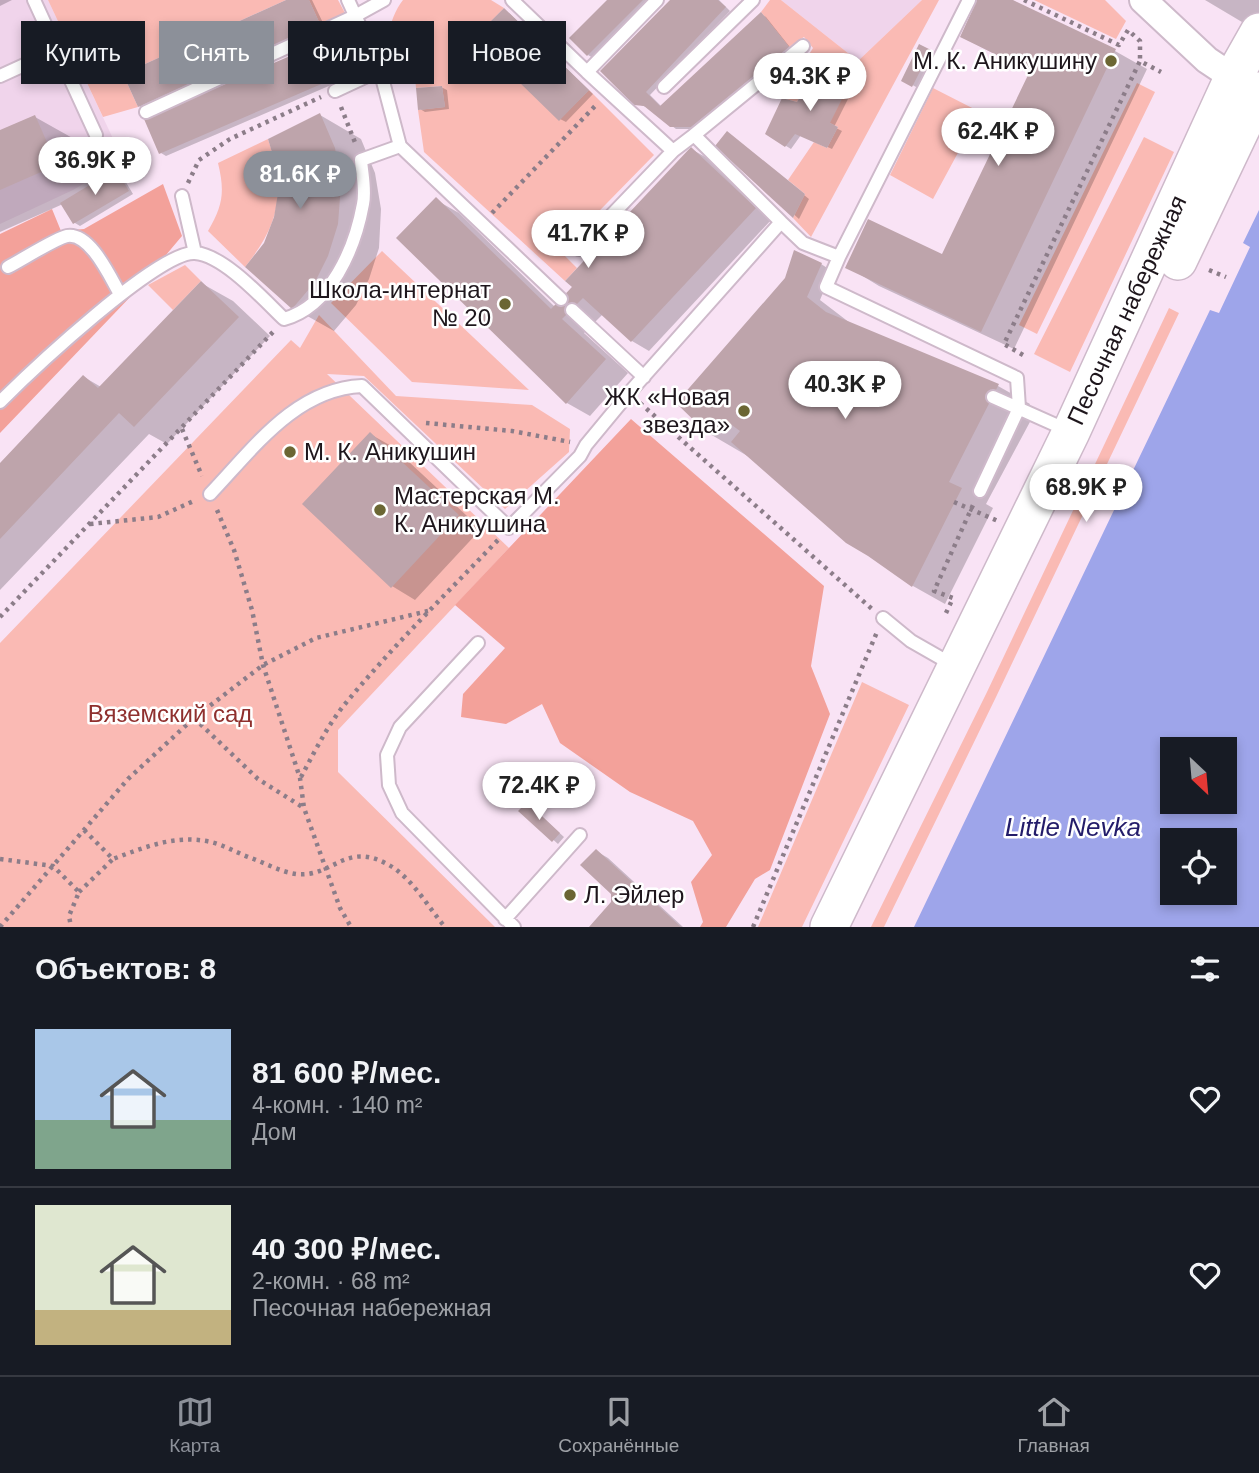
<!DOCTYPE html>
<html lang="ru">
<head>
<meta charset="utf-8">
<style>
  :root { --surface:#171b24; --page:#20242c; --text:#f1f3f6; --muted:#9ea1a6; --line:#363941; --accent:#8c9099 }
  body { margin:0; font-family:Arial,sans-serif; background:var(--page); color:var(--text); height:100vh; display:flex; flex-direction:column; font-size:26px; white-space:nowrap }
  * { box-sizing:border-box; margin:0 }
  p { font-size:23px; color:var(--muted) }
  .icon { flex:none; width:38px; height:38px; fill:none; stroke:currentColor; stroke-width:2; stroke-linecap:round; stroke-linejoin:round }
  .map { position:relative; height:927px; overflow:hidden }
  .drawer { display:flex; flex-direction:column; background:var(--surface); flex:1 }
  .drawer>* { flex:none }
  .guide { position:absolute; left:21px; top:21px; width:700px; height:63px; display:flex; gap:14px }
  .needle { width:46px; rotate:154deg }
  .fabs { position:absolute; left:1160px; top:737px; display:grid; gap:14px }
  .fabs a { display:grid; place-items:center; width:77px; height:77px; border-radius:0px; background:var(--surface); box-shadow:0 4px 10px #0003; font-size:35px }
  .price { position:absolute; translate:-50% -60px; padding:0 16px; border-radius:24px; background:#fff; color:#222; font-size:23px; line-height:46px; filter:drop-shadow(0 2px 4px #0008) }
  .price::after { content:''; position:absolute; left:50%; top:42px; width:21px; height:16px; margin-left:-10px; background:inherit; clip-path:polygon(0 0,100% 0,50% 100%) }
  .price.selected { background:var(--accent); color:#fff }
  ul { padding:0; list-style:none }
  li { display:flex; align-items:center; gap:21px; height:175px; padding:0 35px }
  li+li { border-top:2px solid var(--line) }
  li span { display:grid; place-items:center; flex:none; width:196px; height:140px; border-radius:0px; color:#555 }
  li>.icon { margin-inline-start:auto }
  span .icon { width:84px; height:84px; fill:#fffc; stroke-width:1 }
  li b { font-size:30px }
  h2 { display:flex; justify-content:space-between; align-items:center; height:84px; padding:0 35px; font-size:30px }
  .tag { padding:0 24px; border-radius:0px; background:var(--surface); box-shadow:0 4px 10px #0003; font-size:24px; line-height:63px }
  .tag.selected { background:var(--accent); color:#fff }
  .menu { display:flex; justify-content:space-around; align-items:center; height:98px; border-top:2px solid var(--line); background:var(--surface); font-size:19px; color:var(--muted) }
  .menu a { display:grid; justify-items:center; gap:4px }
  .menu .selected { color:var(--accent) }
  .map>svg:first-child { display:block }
</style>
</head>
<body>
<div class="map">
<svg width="1259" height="927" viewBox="0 0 1259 927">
  <rect width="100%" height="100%" fill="#f9e3f5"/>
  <path fill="#f0d4eb" d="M0 0H48L123 160 73 190 0 224Z
    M781 0H922L858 61Z"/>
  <path fill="#fabab4" d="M48 0H286L123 74 138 107 103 117Z
    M309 0H338L345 13 320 24Z
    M403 0H491L504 8 475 38 559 120 589 90 654 155 560 251 577 268 565 281 424 152 418 110 445 107 442 86 416 88 414 65C409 63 402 61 398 58 381 43 392 14 403 0Z
    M770 0H781L858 61 922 0H939L811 237 793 218 805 194 788 180 814 142 827 148 838 127 830 123 828 88 806 85 797 102 782 98 813 48 804 37 789 47 761 12Z
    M1034 0H1105L1126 21 1116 39Z
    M1137 83 1155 92 1037 334 1019 325Z
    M933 88 980 112 933 199 890 175Z
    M1144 137 1174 152 1070 372 1034 354Z
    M268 139C286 193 280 223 245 267L208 231C223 205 225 192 218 163Z
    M382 251 529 390 412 382 331 303Z
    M185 265 201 281 173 310 148 285Z
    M1169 308 1179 313 996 697 884 927H871L987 692Z
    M319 315 396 396 532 405 570 429 569 452 505 509 364 376 327 374 509 548 338 730V772L495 927H0V643L291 340 300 348Z
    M862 682 909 705 802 927H758Z"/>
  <path fill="#f3a19a" d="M163 184 182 236 133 294 0 433V234L52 209 61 231 84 229Z
    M631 419 824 586 811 666 830 714 770 870 755 879 726 927H700L703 922 691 882 712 855 693 821 630 792 560 743 542 704 506 724 461 717 463 694 505 648 455 605Z"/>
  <path fill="#9ea5ea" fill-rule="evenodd" d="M1259 210V927H914L1210 310 1219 313 1250 247 1243 243ZM1172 749H1225V802H1172ZM1172 840H1225V892H1172Z"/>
  <path fill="#0003" d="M0 0H12L0 6Z
    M291 0H312L325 27 144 109 139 106Z
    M609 0H651L593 58 588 55Z
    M672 0H719L730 11 650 95 662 107 761 14 766 17 793 51 696 129H676L649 108 635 103Z
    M979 0H1009L1115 51 1147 69 1014 349 879 286 848 267 943 256 1031 73 962 37Z
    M1205 0H1259V13L1247 25Z
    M509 13 593 94 566 122 560 119Z
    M325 43 330 46 345 79 166 156 161 153Z
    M920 46 935 54 918 88 903 80Z
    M838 70 857 81 834 127 842 131 832 149 801 135 791 149 767 134 798 104 830 90Z
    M441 87 447 90 449 109 425 112 420 109Z
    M320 115 361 139 375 173 381 209 379 248 369 279 356 305 334 331 293 308 265 244Z
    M35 117 76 140 95 183 116 171 121 174 133 194 80 226 75 223 63 204 0 232V132Z
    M732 137 809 199 799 219 717 146Z
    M691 149 709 159 772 219 649 351 632 341 603 314 584 333 628 373 590 416 567 403 399 238 436 200 459 213 555 307Z
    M821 264 832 271 820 300 854 326 998 386 1030 404 1024 416 1031 420 986 504 993 508 945 604 913 586 872 556 751 458 710 434Z
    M201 283 233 301 270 336 167 444 149 434 0 590V465L84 377 101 387Z
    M370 434 393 447 481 529 415 600 392 586Z
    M532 808 564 837 558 844 521 811Z
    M596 851 608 858 683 927H591L613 903V893Z"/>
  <path fill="#bea4ab" d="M286 0H309L320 24 138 107 123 74Z
    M607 0H643L587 56 569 38Z
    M670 0H718L726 7 646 92 660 106 761 12 789 47 691 127H670L644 106 634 105 600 71Z
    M977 0H1013L1116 49 981 332 845 268 868 219 942 254 1030 71 960 37Z
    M504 8 589 90 559 121 474 38Z
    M325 41 340 76 159 154 144 119Z
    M919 44 931 50 912 87 901 81Z
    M837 67 853 77 830 123 838 127 827 148 795 134 785 147 765 134 782 98 797 102 806 85 828 88Z
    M442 86 445 107 418 110 416 88Z
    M320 113 335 148 341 184 338 224 328 256 315 282 292 309 245 267 264 243 274 217 278 193 276 166 268 139Z
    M35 115 57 165 0 190V130Z
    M727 131 805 194 793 218 715 146Z
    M691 147 756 208 631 342 583 298 562 319 606 359 566 404 396 238 436 197 551 309 572 287 565 281Z
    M116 169 129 191 73 224 60 203Z
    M794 250 822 263 807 297 826 312 999 384 949 482 962 488 912 587 868 556 846 543 731 442 740 431 725 420 709 435 676 403 785 278Z
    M201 281 239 317 134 427 119 413 0 539V463L83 375 98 388Z
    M370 432 459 515 391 588 302 504Z
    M527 802 560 833 552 842 518 811Z
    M596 849 681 927H589L611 902V894L580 865Z"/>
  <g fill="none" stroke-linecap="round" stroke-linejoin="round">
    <g stroke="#ceb9ca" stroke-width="16">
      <path id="service" d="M34 0 96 135
        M512 0 587 72 657 0
        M380 70 400 146 561 299
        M587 72 673 151 694 135 781 222
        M0 76 57 50
        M664 87 753 0
        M335 91 380 70 348 0
        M146 112 355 16 384 0
        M694 135 803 46
        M182 196 195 253
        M579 249 673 151
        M839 257 826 287 1017 378 1019 408 980 491
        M8 267C20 261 56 238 67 236 90 232 110 277 120 294
        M572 310 644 377
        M993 397 1067 430
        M0 402C29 373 159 250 195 253 224 255 264 300 284 319 331 306 355 248 363 204 366 190 362 174 361 160L400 146
        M210 494C253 449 295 389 362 386L509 528 580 456 586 445 629 393 781 222 803 243 839 257 969 0
        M883 618 911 641 953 665
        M478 643 400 727 387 755 389 785 402 813 514 927
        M505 919 580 835"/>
    </g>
    <g stroke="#ceb9ca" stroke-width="30">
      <path id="minor" d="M1143 0 1207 60 1246 86"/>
    </g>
    <g stroke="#ceb9ca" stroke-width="40">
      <path id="secondary" d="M1178 261 1259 91
        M829 927 1071 432 1233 78 1259 32"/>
    </g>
    <path stroke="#8c7d89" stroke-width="4.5" stroke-dasharray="3.5 5" stroke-linecap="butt" d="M1024 0 1119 45 1128 30 1140 41V61
      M341 107 356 145
      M188 183 199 160 230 139 321 97
      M492 213 598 103
      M1209 270 1226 277
      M1023 355 1004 344 1140 61 1161 72
      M640 403 872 609
      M426 423 512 431 570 442
      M182 429 202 476
      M954 502 998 521
      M217 510 234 550 252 610 263 665 300 778 304 808 340 908 351 927
      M90 524 158 517 196 500
      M946 613 953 598 934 591 973 505
      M0 617 273 332
      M194 718 258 779 304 808
      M301 777C314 753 327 726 345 704 392 647 446 594 498 540
      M84 830 113 859C145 847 176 834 211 842 224 845 237 853 251 858 265 863 281 872 296 874 333 878 345 841 387 864 411 876 428 907 445 927
      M0 859 53 866 79 892 69 916 71 927
      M79 892 113 859
      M0 927 128 779 194 718 263 665 316 638 428 611
      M753 927 877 632"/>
    <use href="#service" stroke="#fff" stroke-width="12"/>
    <use href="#minor" stroke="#fff" stroke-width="26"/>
    <use href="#secondary" stroke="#fff" stroke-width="37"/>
  </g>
  <g fill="#6b6633" stroke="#fff" stroke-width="2.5">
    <circle cx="1111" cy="61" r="7"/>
    <circle cx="505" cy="304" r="7"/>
    <circle cx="744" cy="411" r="7"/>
    <circle cx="290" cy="452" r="7"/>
    <circle cx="380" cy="510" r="7"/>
    <circle cx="570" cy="895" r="7"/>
  </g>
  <g text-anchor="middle" stroke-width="5" stroke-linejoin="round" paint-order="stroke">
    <g font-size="24" fill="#1e161c" stroke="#fff" text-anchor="end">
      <text x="1097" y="69">М. К. Аникушину</text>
      <text x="491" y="298">Школа-интернат<tspan x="491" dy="28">№ 20</tspan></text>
      <text x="730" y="405">ЖК «Новая<tspan x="730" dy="28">звезда»</tspan></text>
      <text x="304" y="460" text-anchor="start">М. К. Аникушин</text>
      <text x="394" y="504" text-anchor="start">Мастерская М.<tspan x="394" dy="28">К. Аникушина</tspan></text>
      <text x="584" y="903" text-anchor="start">Л. Эйлер</text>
    </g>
    <g font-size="24" fill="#1e161c" stroke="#fff">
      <text transform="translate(1127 310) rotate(-65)" y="8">Песочная набережная</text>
    </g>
    <g font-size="24" fill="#8f302e" stroke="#fff">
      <text x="170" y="722">Вяземский сад</text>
    </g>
    <g font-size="26" font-style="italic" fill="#231c6a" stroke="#fff">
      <text x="1073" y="836">Little Nevka</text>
    </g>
  </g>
</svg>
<div class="fabs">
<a><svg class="needle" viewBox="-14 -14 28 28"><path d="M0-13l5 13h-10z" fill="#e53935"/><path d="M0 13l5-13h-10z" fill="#9ea1a6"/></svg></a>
<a><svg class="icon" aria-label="locate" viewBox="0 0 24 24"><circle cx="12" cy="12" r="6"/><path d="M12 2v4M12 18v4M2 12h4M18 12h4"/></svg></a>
</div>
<b class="price" style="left:810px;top:113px">94.3K ₽</b>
<b class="price" style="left:998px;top:168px">62.4K ₽</b>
<b class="price" style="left:95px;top:197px">36.9K ₽</b>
<b class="price selected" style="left:300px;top:211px">81.6K ₽</b>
<b class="price" style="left:588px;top:270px">41.7K ₽</b>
<b class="price" style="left:845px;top:421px">40.3K ₽</b>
<b class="price" style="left:1086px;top:524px">68.9K ₽</b>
<b class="price" style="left:539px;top:822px">72.4K ₽</b>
<div class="guide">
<a class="tag">Купить</a>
<a class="tag selected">Снять</a>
<a class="tag">Фильтры</a>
<a class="tag">Новое</a>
</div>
</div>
<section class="drawer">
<h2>Объектов: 8<svg class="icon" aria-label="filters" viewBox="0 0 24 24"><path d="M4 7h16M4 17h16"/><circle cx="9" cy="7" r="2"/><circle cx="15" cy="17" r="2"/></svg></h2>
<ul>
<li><span style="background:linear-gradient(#a9c7e8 65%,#7fa58c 0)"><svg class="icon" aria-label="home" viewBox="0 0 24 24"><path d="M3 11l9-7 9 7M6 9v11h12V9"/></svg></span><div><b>81 600 ₽/мес.</b><p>4-комн. · 140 m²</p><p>Дом</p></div><svg class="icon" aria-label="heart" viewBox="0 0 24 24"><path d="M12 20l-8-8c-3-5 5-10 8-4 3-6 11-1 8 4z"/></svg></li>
<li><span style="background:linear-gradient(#dfe7d0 75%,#c2b280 0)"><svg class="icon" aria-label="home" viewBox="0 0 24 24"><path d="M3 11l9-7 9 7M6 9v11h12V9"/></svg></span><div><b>40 300 ₽/мес.</b><p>2-комн. · 68 m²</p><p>Песочная набережная</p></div><svg class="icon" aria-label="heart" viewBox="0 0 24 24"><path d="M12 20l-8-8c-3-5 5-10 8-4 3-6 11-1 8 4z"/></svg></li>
</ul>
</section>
<nav class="menu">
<a class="selected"><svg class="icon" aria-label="map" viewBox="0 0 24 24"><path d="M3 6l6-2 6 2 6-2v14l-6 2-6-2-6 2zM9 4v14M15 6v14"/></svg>Карта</a>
<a><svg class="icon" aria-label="saved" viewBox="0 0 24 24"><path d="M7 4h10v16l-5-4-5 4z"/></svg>Сохранённые</a>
<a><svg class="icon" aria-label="home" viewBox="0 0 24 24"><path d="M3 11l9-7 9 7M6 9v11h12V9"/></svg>Главная</a>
</nav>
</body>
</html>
